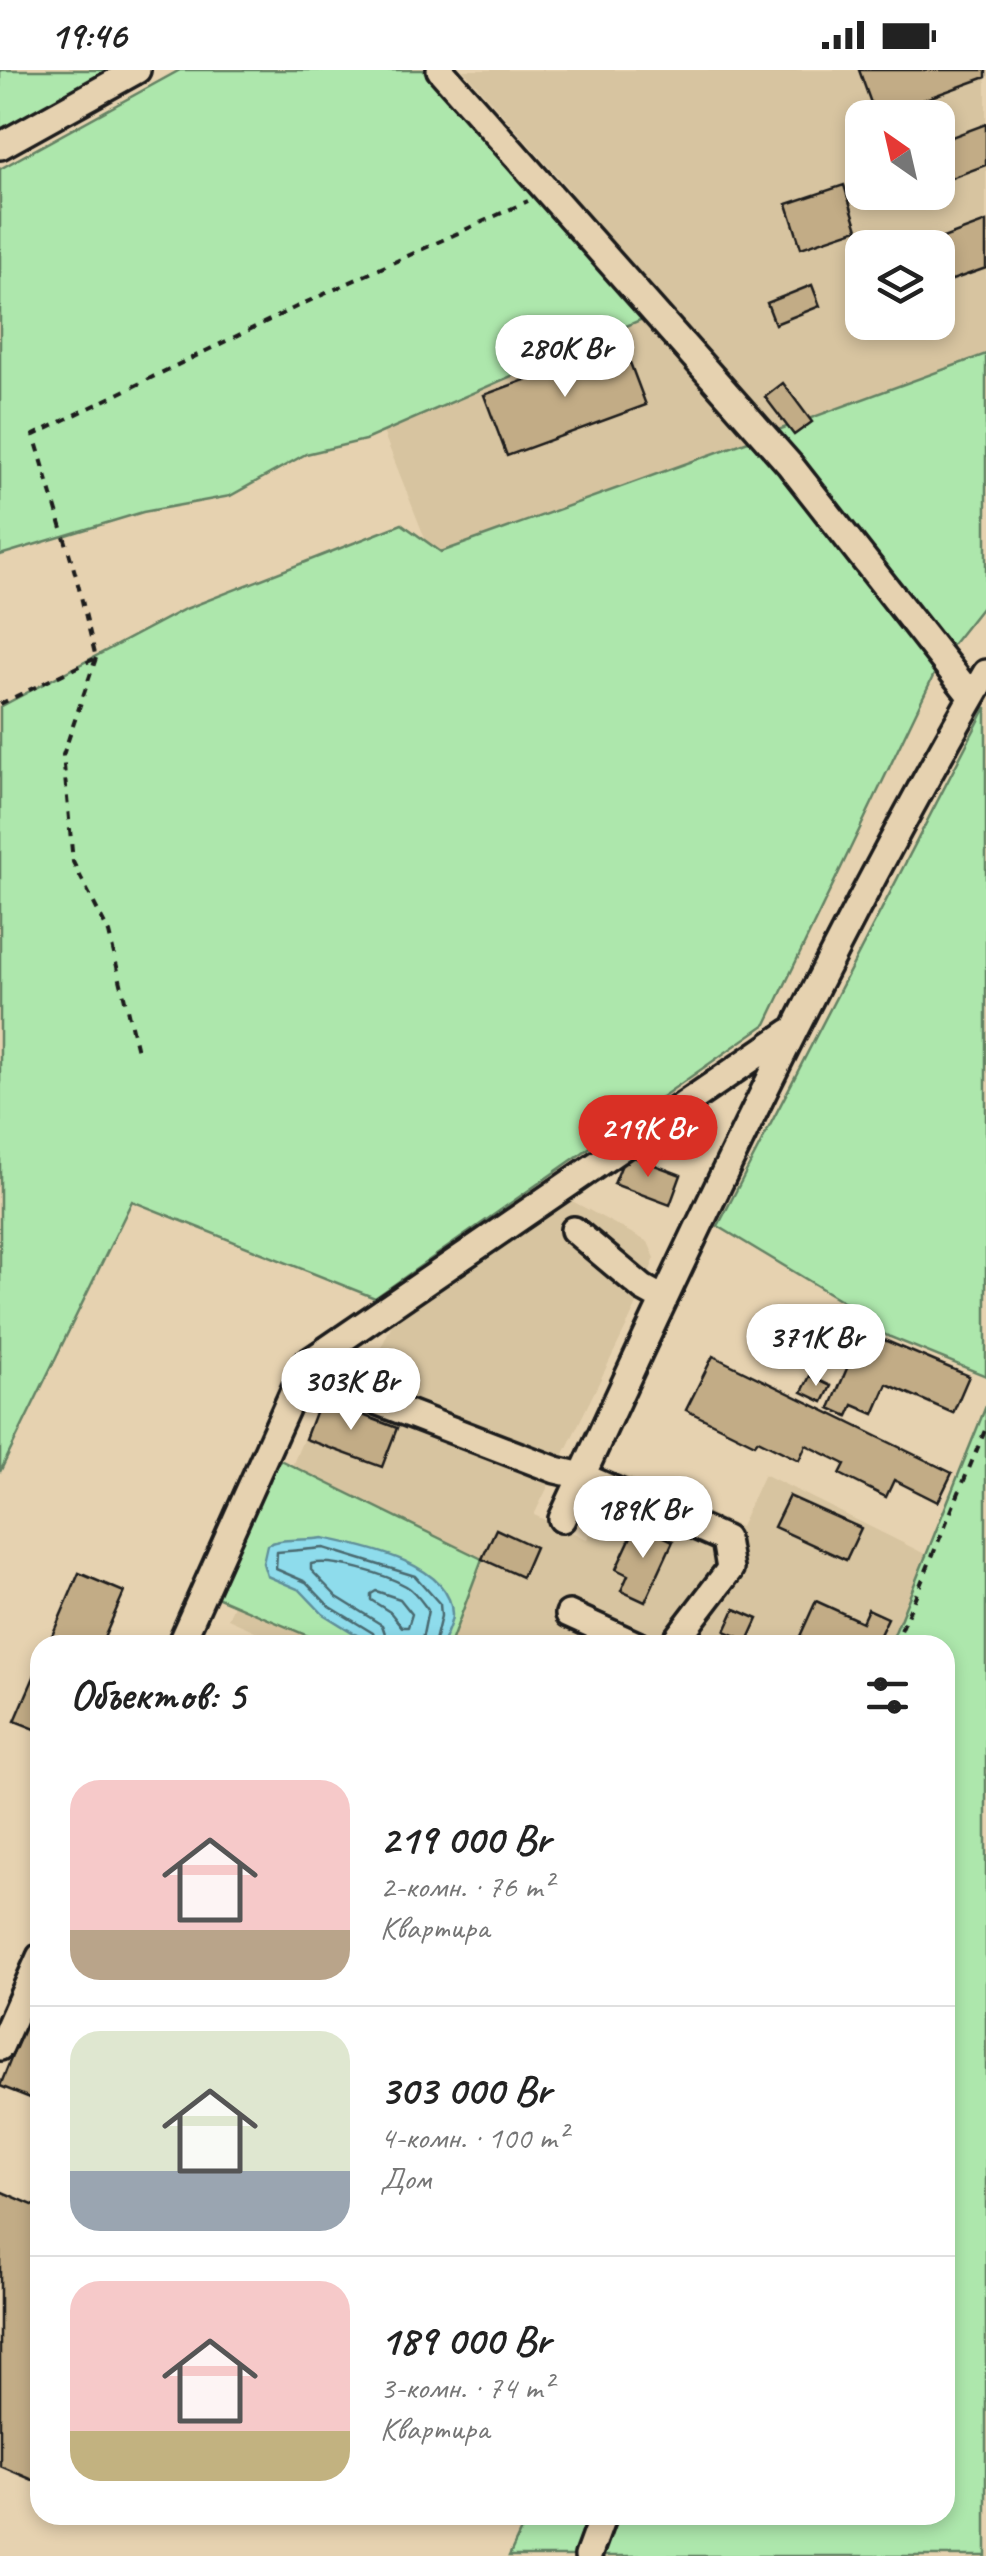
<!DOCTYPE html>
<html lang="ru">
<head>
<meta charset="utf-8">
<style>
  :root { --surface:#fff; --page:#f2f2f2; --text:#222; --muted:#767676; --line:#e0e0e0; --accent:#d93025 }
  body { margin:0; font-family:Caveat,sans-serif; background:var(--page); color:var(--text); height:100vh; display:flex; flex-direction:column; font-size:38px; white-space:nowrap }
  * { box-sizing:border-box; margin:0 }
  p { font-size:32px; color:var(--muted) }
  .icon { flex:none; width:55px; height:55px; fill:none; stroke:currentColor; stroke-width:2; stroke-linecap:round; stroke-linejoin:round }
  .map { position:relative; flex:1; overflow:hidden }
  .drawer { position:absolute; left:30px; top:1565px; width:925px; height:890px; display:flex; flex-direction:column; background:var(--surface); border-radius:30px; box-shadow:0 5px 15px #0003 }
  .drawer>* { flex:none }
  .needle { width:65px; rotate:326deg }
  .controls { position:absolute; left:845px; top:30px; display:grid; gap:20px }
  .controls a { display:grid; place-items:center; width:110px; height:110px; border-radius:20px; background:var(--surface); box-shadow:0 5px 15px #0003; font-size:50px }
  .price { position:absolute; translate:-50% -85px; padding:0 22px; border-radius:35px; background:#fff; color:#222; font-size:32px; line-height:65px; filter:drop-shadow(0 2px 5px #0008) }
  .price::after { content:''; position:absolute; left:50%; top:60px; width:30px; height:22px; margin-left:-15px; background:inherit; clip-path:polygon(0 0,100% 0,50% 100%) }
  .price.active { background:var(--accent); color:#fff }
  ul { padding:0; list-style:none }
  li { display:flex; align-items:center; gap:30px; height:250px; padding:0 40px }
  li+li { border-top:2px solid var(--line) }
  li span { display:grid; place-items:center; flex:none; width:280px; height:200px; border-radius:30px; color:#555 }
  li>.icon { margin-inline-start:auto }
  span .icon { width:120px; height:120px; fill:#fffc; stroke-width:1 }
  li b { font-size:42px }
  h2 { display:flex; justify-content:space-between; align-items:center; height:120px; padding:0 40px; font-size:42px }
  .status { display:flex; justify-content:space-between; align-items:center; height:70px; padding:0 50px; background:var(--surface); direction:ltr }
  .status svg { height:28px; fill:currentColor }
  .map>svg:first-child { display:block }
</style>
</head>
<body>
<div class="status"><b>19:46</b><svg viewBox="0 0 49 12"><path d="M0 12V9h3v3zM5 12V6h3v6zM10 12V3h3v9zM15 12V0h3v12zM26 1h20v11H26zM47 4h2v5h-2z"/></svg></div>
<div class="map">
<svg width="986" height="2486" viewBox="0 0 986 2486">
  <rect width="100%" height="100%" fill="#e6d2b0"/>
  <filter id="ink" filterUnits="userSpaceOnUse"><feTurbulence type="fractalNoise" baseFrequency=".01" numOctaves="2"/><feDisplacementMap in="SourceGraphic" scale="20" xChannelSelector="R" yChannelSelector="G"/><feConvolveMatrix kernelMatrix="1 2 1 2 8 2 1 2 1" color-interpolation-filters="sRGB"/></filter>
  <g filter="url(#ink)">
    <path fill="#d7c4a0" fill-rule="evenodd" d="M463 0H986V292L772 376 433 489 334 237 572 123ZM862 48H938V122H862ZM862 178H938V252H862Z
      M561 1125 648 1172 655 1188 634 1241 534 1445 587 1469 620 1403 740 1457 764 1404 927 1485 889 1575H287L228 1549 320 1329 351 1340 398 1242Z"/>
    <path fill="#ade7ac" stroke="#648264" stroke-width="2.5" d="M0 0H138L0 71Z
      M180 0H423L647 247 365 370 306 384 230 426 143 442 0 485V99Z
      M986 284V532L948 580 851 450 778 360Z
      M751 370 937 598 766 954 375 1228 132 1131 0 1402V637L183 540 402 454 441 482Z
      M986 637V1306L846 1249 849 1235 718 1156Z
      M986 1336V2486H509L528 2445H945V1575H890Z
      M276 1388 482 1489 450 1575H329L212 1525Z"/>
    <path fill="#8edcec" stroke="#608f99" stroke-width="2.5" d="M323 1468C362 1476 452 1493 452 1545 452 1554 445 1566 442 1575H373L323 1544 300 1520 267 1506 263 1493 267 1475C283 1467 305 1471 323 1468Z"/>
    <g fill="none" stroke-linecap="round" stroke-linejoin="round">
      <path stroke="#4a696f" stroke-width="2.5" d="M376 1521 400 1529 412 1544 408 1557H402L390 1542 371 1530V1524Z
        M377 1575 373 1563 329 1536 306 1512 276 1499 277 1482 324 1478 415 1506 440 1534 441 1546 434 1575
        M389 1575 382 1555 337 1527 311 1500V1494C332 1488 387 1505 406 1516 415 1521 422 1532 428 1540L421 1575"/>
    </g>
    <path fill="#c2ac86" stroke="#1c1c1c" stroke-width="2.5" d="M859 0H986V7L876 47Z
      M986 54V95L938 113V72Z
      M844 115 858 159 801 178 787 134Z
      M986 152V198L938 215V178H916Z
      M812 215 820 236 775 254 767 233Z
      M623 274 646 335 507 386 484 325Z
      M783 313 812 352 794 365 765 327Z
      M626 1084 681 1105 670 1135 614 1114Z
      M863 1261 969 1306 953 1343 887 1314 874 1344 853 1335 848 1346 830 1338Z
      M713 1286 952 1403 938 1432 894 1410 886 1427 840 1404 845 1394 806 1375 799 1390 758 1370 755 1374 686 1340Z
      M810 1306 831 1316 823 1332 802 1322Z
      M320 1329 397 1358 382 1397 305 1369Z
      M789 1426 861 1458 846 1490 774 1457Z
      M637 1454 673 1471 645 1532 621 1521 628 1505 616 1499Z
      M496 1459 535 1477 522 1507 482 1489Z
      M79 1503 124 1522 101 1575H48Z
      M816 1531 862 1552 868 1539 888 1548 875 1575H796Z
      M735 1539 758 1549 748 1571 725 1561Z
      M40 1593V1661L15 1651Z
      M36 1926 40 1928V2032L0 2016Z
      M0 2121 40 2138V2413L0 2396Z"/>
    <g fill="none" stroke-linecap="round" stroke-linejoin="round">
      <g stroke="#1c1c1c" stroke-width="32">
        <path id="minor" d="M440 0 790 395 972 627
          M0 76 137 0
          M574 1160 643 1218 663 1229
          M306 1294 358 1324 556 1400 582 1406 725 1469 730 1499 672 1575
          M562 1449C694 1162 828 876 986 603
          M569 1544 637 1575
          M180 1575 306 1294 790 962
          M0 1977 40 1887
          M588 2486 603 2445"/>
      </g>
      <path stroke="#1c1c1c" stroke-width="4" stroke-dasharray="8 8" stroke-linecap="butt" d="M96 588 63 685 73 792 109 863 138 985
        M0 634 96 588 76 506 34 365 298 236 528 131
        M895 1575 986 1358"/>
      <use href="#minor" stroke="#e6d2b0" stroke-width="25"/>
    </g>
  </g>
</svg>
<div class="controls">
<a><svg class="needle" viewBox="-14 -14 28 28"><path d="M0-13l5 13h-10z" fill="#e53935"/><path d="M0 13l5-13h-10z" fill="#767676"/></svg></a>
<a><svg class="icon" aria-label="layers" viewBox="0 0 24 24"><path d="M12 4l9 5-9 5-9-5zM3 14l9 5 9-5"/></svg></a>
</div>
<b class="price" style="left:565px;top:330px">280K Br</b>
<b class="price active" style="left:648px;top:1110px">219K Br</b>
<b class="price" style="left:816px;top:1319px">371K Br</b>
<b class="price" style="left:351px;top:1363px">303K Br</b>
<b class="price" style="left:643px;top:1491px">189K Br</b>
<section class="drawer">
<h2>Объектов: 5<svg class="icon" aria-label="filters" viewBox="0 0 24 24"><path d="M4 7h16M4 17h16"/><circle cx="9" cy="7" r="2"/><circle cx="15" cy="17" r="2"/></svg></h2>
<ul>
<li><span style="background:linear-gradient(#f6c9c9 75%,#b9a48a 0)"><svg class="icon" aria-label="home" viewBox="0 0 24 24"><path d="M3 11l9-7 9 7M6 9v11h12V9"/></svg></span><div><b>219 000 Br</b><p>2-комн. · 76 m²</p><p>Квартира</p></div></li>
<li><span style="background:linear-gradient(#dfe7d0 70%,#9aa5b1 0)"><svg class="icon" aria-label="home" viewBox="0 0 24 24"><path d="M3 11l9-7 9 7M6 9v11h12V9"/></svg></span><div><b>303 000 Br</b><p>4-комн. · 100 m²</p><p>Дом</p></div></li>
<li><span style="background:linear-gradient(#f6c9c9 75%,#c2b280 0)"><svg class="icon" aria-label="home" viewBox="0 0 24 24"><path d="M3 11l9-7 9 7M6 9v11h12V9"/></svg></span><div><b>189 000 Br</b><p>3-комн. · 74 m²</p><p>Квартира</p></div></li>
</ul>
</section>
</div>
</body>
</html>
